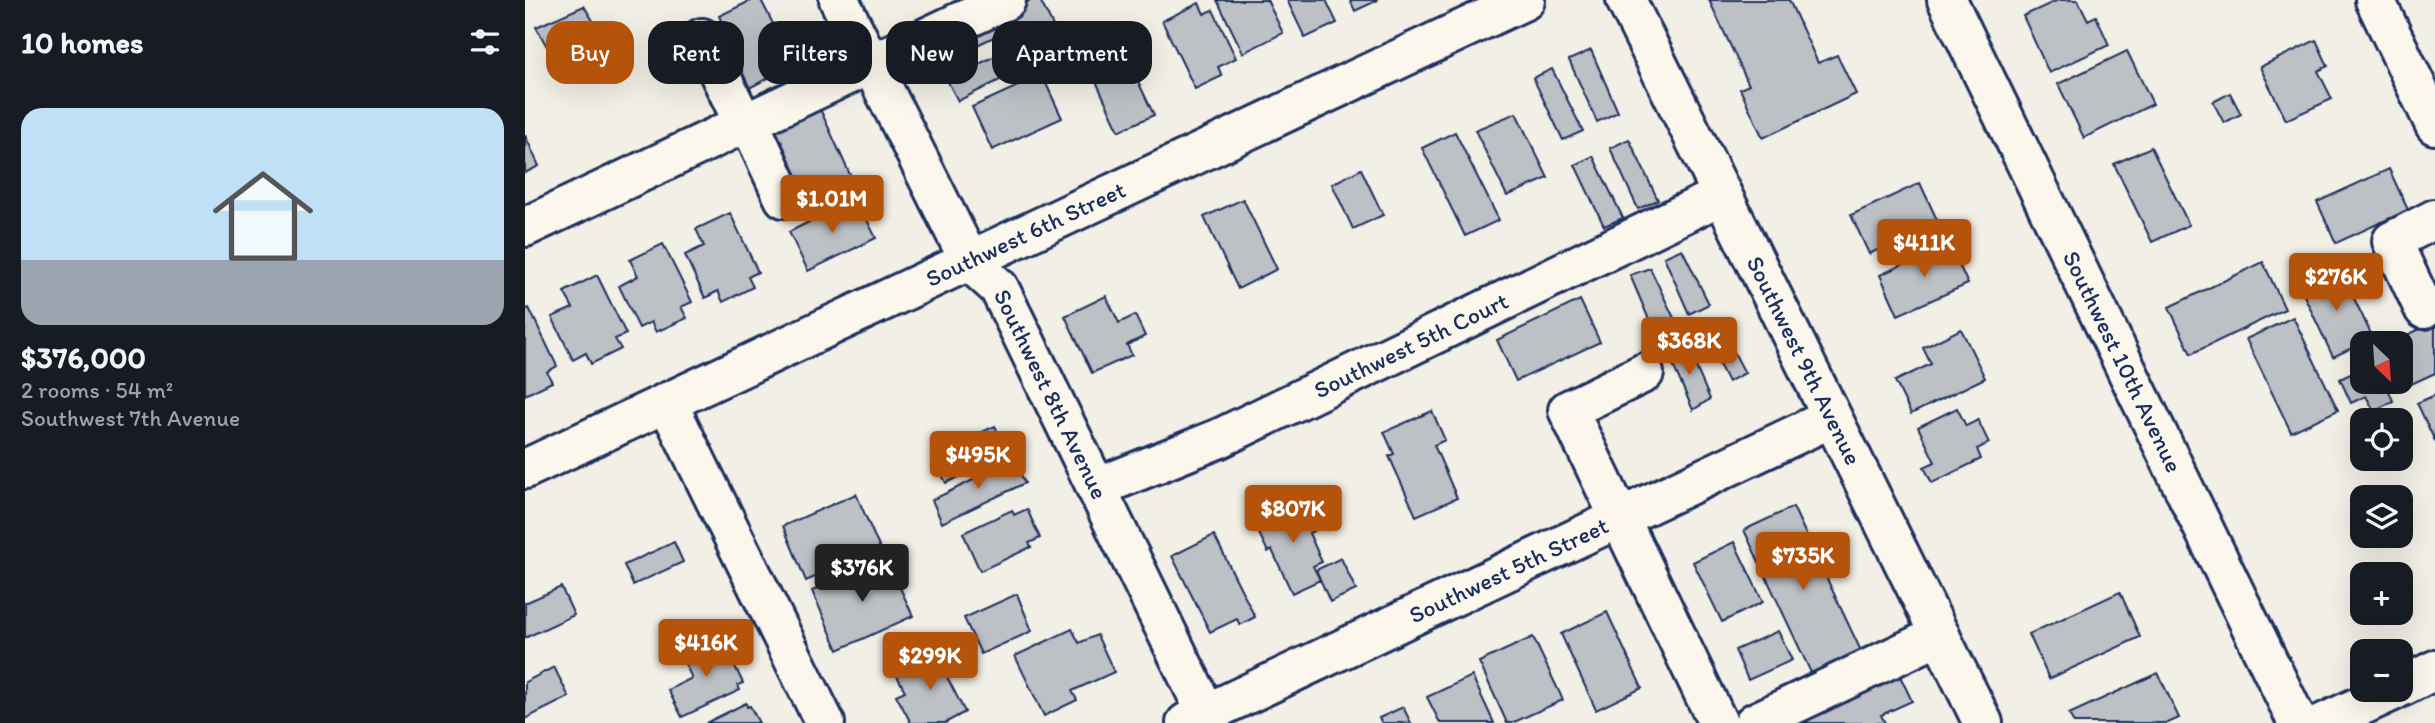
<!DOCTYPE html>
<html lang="en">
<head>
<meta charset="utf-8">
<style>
  :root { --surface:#171b24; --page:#20242c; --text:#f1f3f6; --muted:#9ea1a6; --line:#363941; --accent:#b45309 }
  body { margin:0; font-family:Itim,sans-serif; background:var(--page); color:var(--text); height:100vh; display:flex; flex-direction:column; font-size:26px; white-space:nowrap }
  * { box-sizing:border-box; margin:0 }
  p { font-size:23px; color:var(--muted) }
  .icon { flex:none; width:38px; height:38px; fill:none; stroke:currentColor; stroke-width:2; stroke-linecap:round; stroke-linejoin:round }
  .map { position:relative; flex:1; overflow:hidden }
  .panel { display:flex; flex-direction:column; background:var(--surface); width:525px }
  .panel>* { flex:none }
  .guide { position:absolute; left:21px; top:21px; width:665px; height:63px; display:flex; gap:14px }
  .needle { width:46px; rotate:155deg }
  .buttons { position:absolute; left:1825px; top:331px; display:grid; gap:14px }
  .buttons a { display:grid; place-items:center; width:63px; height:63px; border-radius:14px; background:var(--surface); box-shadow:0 7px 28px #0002; font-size:35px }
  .price { position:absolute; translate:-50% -60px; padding:0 16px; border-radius:7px; background:var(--accent); color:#fff; font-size:23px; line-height:46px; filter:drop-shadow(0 2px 4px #0008) }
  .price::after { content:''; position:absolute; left:50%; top:42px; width:21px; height:16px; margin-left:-10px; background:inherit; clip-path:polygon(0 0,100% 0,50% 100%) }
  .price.active { background:#222; color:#fff }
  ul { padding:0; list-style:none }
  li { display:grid; align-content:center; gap:14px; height:371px; padding:0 21px }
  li+li { border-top:2px solid var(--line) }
  li span { display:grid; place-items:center; height:217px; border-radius:21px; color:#555 }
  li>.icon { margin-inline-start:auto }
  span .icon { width:126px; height:126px; fill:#fffc; stroke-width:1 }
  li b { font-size:30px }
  h2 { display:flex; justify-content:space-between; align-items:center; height:84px; padding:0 21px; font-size:30px }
  .tag { padding:0 24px; border-radius:21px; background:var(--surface); box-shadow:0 7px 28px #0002; font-size:24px; line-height:63px }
  .tag.active { background:var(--accent); color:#fff }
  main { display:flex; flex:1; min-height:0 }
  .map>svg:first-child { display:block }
</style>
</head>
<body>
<main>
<section class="panel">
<h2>10 homes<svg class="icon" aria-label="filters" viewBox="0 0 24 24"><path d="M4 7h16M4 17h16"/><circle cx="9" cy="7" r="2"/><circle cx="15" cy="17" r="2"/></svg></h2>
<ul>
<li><span style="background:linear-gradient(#bfe0f5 70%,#9aa5b1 0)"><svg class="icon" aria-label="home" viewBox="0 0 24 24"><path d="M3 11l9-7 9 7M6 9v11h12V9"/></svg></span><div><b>$376,000</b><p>2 rooms · 54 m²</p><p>Southwest 7th Avenue</p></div></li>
</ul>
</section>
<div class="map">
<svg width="1910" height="723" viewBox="0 0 1910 723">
  <rect width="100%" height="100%" fill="#f2efe6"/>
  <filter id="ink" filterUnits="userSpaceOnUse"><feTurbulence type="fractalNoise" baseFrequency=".0143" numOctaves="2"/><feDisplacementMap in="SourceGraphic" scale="14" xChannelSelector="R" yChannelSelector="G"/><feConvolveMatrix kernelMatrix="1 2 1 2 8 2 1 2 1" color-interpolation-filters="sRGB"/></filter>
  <g filter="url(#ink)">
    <path fill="#bdc0c4" stroke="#1b2f5e" stroke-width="2" d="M227 0H236L269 65 224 88 194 16Z
      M506 0H515L540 50 503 68 477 14Z
      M692 0H742L758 33 718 53Z
      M762 0H801L812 23 780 38Z
      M825 0H853L830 11Z
      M1184 0H1264L1293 63 1312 55 1331 94 1238 138 1215 89 1224 85Z
      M1533 0H1553L1563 20 1571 16 1584 45 1524 73 1498 16Z
      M674 3 679 14 688 10 711 58 693 67 697 76 670 89 637 21Z
      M59 6 89 55 39 77 11 27Z
      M465 17 473 35 417 62 408 44Z
      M589 31 629 115 594 131 555 47Z
      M1791 40 1803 66 1793 71 1807 99 1761 120 1735 67Z
      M1066 50 1093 112 1072 122 1044 60Z
      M480 51 491 72 433 101 422 80Z
      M1602 51 1628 104 1559 138 1533 84Z
      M1027 69 1058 131 1038 140 1008 78Z
      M517 75 537 118 467 150 447 107Z
      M1705 93 1716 114 1699 123 1688 102Z
      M295 109 327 179 283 201 251 130Z
      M991 113 1023 178 982 196 950 130Z
      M930 132 974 220 940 236 897 148Z
      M0 135 14 166 0 173Z
      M1104 139 1133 200 1113 209 1085 148Z
      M1626 147 1664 225 1627 242 1589 164Z
      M1068 156 1098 218 1079 226 1050 165Z
      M836 169 858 215 828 229 807 184Z
      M1864 169 1883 210 1811 243 1792 202Z
      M1395 183 1413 222 1344 254 1326 215Z
      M331 198 351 238 283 271 264 232Z
      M718 199 752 269 713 289 679 217Z
      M205 213 233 272 223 277 228 287 198 302 193 291 180 298 160 255 179 246 171 229Z
      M1424 243 1443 284 1373 315 1355 275Z
      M138 244 167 302 156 307 162 318 131 332 126 322 114 328 94 286 113 276 105 260Z
      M1157 249 1184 304 1164 314 1139 257Z
      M1738 262 1760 309 1666 354 1644 307Z
      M1125 268 1149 318 1128 329 1105 275Z
      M1815 269 1848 338 1808 357 1775 287Z
      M72 275 101 334 90 339 96 349 66 364 61 353 48 360 27 317 48 308 39 292Z
      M581 296 594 323 610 315 620 336 602 345 607 355 567 373 540 316Z
      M1055 300 1075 342 991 381 972 340Z
      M4 308 32 366 22 372 27 382 0 395V310Z
      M1768 317 1813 410 1766 432 1721 339Z
      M1910 322V373L1880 387 1876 378V343H1865Z
      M1196 328 1220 373 1203 382 1178 333Z
      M1436 329 1460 378 1386 414 1370 381 1406 364 1398 348Z
      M1161 344 1185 399 1168 410 1143 354Z
      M1838 368V382H1866L1867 384 1862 386 1868 401 1849 411 1841 396 1826 403 1815 379Z
      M1910 395V441L1892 403Z
      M1432 408 1441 426 1453 420 1464 443 1452 449 1456 459 1407 483 1399 467 1410 462 1393 427Z
      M907 411 920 440 909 445 932 498 891 516 864 456 869 454 859 432Z
      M470 426 478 443 488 438 493 449 421 483 407 455Z
      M489 460 500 483 417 523 407 500Z
      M331 494 355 549 281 581 258 526Z
      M783 501 795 528 784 533 797 562 788 566 795 580 767 593 747 550 743 552 730 525Z
      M1268 507 1337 653 1288 677 1219 530Z
      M502 509 515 538 504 543 506 547 455 571 438 533 487 510 489 515Z
      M689 535 730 617 715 625 712 619 685 632 647 556Z
      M149 542 158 562 108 585 99 565Z
      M1209 542 1238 602 1197 622 1168 562Z
      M361 557 388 616 313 650 287 591Z
      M816 558 831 590 805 602 791 570Z
      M36 587 49 615 0 638V603Z
      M1595 592 1615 637 1524 679 1504 634Z
      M492 594 507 631 456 654 439 618Z
      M1082 612 1117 688 1071 710 1036 634Z
      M547 629 554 643 572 635 589 672 547 691 552 700 519 716 490 656Z
      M1253 631 1267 660 1223 680 1210 650Z
      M1008 637 1038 700 987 723H982L954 662Z
      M192 639 203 664 208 662 218 683 213 685 215 690 157 717 143 690 167 678 156 656Z
      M421 650 432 672 422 677 440 712 420 723H386L371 695 380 691 372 676Z
      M29 667 44 697 0 719V682Z
      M1633 673 1654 718 1643 723H1549L1544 714Z
      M1374 674 1387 701 1356 715 1360 723H1268Z
      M947 676 969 723H915L902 697Z
      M221 703 222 707 225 706 234 723H181Z
      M878 707 886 723H857L854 718Z"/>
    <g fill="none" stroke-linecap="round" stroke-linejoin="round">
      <g stroke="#1b2f5e" stroke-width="44">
        <g id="minor">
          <path id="s1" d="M314 0 445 262 474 288 686 723"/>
          <path id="s2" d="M1101 0 1458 723"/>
          <path id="s3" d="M1422 0 1773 723"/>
          <path d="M1850 0 1910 125"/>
          <path d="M177 38 219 124"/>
          <path d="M224 122 259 198"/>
          <path d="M0 227 481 0"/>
          <path d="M1899 309 1867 241 1910 219"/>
          <path d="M1119 373 1043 410 1193 723"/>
          <path d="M142 402 300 723"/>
          <path id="s4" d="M0 469 1000 0"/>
          <path id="s5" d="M571 488 695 438 1197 195"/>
          <path d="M1876 687 1910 670"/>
          <path id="s6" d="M661 723 1306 418"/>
          <path d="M1229 723 1415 635"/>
          <path d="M1799 723 1870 690"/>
        </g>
      </g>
      <use href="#minor" stroke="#fbf7ec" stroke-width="38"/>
    </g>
  </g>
  <g text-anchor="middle" stroke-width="7" stroke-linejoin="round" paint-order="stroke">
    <g font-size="24" fill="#1b2f5e" stroke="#fbf7ec">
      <text dy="8" stroke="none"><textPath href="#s4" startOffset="553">Southwest 6th Street</textPath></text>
      <text dy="8" stroke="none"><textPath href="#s5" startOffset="346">Southwest 5th Court</textPath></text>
      <text dy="8" stroke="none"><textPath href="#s3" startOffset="402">Southwest 10th Avenue</textPath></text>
      <text dy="8" stroke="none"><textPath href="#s2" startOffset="402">Southwest 9th Avenue</textPath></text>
      <text dy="8" stroke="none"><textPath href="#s1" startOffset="450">Southwest 8th Avenue</textPath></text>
      <text dy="8" stroke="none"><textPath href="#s6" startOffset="357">Southwest 5th Street</textPath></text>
    </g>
  </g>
</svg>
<div class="buttons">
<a><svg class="needle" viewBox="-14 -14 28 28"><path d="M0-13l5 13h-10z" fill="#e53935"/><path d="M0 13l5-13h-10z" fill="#9ea1a6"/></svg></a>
<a><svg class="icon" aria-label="locate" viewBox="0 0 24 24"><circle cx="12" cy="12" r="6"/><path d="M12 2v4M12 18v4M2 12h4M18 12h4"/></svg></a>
<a><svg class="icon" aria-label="layers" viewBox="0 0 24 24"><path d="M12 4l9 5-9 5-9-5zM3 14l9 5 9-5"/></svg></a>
<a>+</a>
<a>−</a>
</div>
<b class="price" style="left:307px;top:235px">$1.01M</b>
<b class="price" style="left:1399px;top:279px">$411K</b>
<b class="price" style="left:1811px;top:313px">$276K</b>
<b class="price" style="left:1164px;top:377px">$368K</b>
<b class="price" style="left:453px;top:491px">$495K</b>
<b class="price" style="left:768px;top:545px">$807K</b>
<b class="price" style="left:1278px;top:592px">$735K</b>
<b class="price active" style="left:337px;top:604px">$376K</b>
<b class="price" style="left:181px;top:679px">$416K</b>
<b class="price" style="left:405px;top:692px">$299K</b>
<div class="guide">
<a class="tag active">Buy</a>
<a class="tag">Rent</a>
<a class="tag">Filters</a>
<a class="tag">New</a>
<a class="tag">Apartment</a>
</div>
</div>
</main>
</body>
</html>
